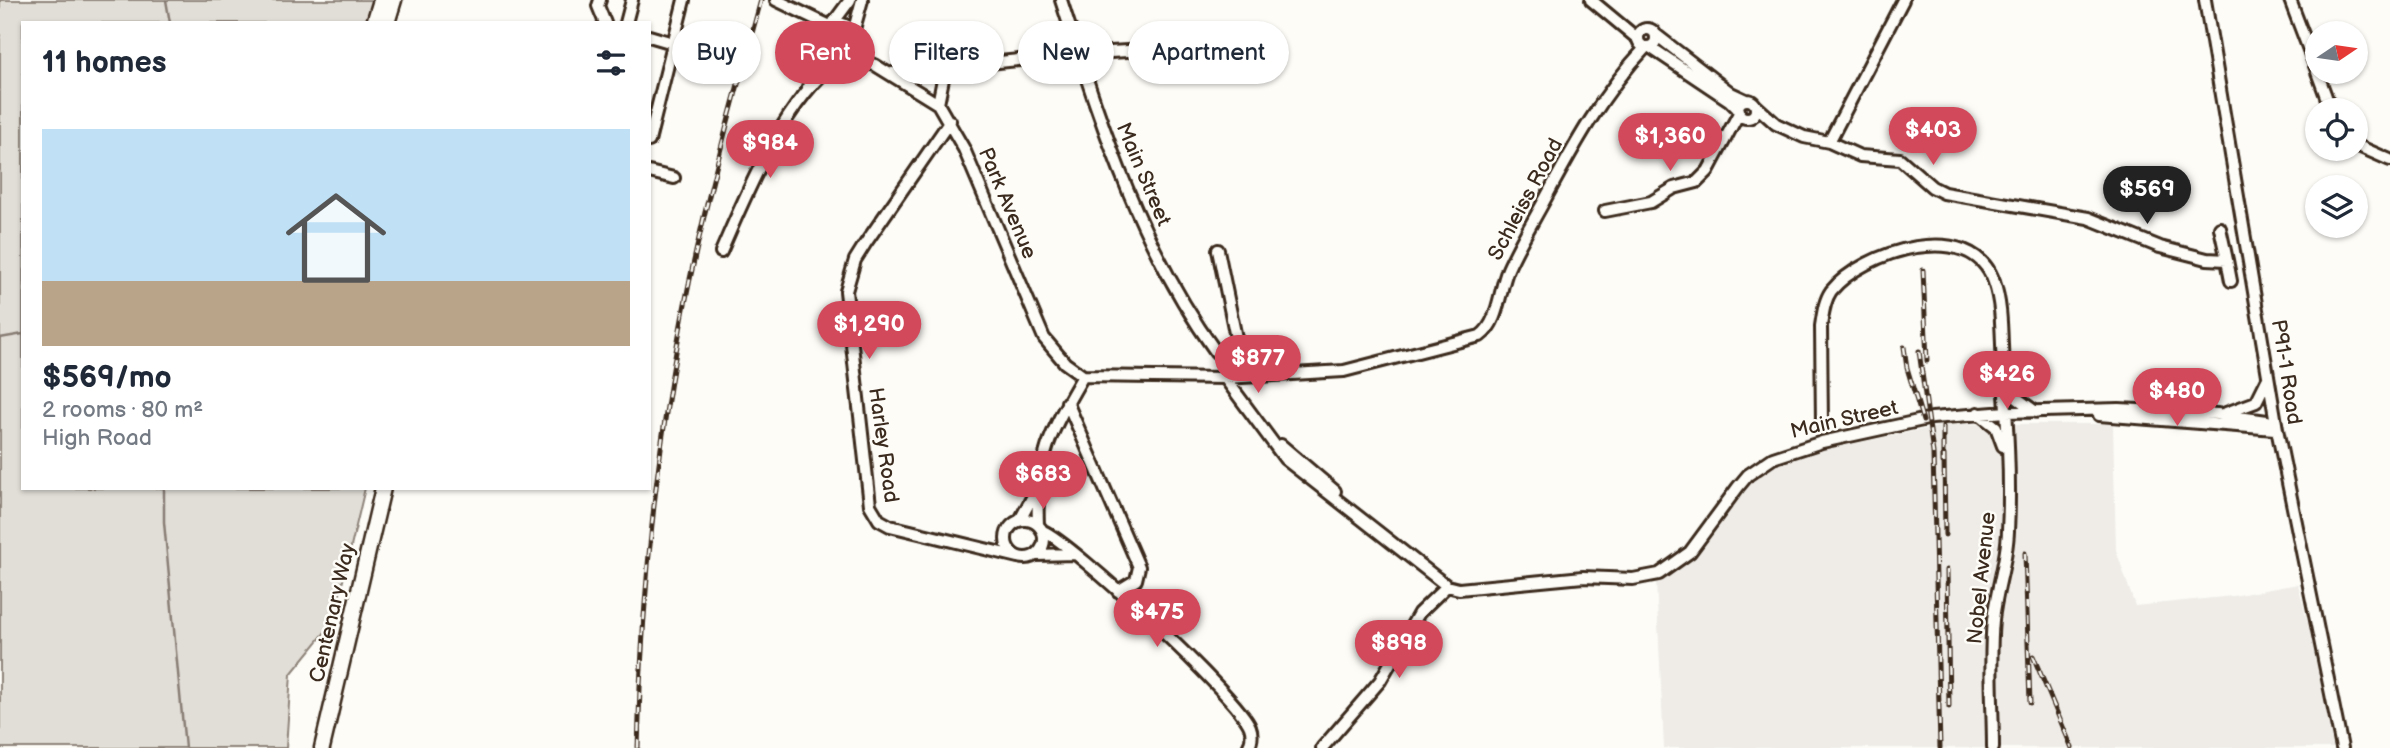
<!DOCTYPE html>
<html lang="en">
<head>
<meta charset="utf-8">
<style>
  :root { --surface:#fff; --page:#f2f2f3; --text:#1f2937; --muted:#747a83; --accent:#d1495b }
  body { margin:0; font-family:"Balsamiq Sans",sans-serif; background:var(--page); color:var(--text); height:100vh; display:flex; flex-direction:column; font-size:26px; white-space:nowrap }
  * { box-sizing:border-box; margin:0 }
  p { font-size:23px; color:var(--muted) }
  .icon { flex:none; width:38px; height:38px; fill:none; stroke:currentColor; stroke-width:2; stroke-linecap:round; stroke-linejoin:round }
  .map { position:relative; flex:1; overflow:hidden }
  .sheet { position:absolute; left:21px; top:21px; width:630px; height:469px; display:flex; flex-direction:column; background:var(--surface); border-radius:0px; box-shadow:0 2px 5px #0004 }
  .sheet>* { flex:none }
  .banner { position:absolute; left:672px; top:21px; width:665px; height:63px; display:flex; gap:14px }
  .needle { width:46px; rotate:77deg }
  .controls { position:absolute; left:2305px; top:21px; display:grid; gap:14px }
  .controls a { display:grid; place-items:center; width:63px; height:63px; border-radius:50%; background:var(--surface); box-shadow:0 2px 5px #0004; font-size:35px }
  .price { position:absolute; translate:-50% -60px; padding:0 16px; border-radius:24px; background:var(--accent); color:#fff; font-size:23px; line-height:46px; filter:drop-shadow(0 2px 4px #0008) }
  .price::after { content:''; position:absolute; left:50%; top:42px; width:21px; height:16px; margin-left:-10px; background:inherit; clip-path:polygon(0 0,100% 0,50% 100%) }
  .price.selected { background:#222; color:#fff }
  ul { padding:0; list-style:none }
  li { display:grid; align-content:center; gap:14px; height:371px; padding:0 21px }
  li span { display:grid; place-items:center; height:217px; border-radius:0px; color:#555 }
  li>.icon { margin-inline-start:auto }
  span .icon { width:126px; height:126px; fill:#fffc; stroke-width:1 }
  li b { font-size:30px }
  h2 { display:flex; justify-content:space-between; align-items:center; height:84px; padding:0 21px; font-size:30px }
  .pill { padding:0 24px; border-radius:32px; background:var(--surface); box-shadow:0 2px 5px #0004; font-size:24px; line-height:63px }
  .pill.selected { background:var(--accent); color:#fff }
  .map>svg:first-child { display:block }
</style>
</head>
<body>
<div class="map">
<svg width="2390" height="748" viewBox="0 0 2390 748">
  <rect width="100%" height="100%" fill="#fdfcf7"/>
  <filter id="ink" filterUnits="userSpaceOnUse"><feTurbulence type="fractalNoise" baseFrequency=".0143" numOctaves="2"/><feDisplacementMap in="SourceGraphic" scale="14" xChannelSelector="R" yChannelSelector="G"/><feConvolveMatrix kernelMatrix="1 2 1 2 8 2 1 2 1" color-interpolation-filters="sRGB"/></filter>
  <g filter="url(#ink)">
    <path fill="#efece7" d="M1950 424H2113L2116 550 2135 606 2233 596 2298 584 2334 729 2336 748H1664L1656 581 1693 558 1752 478 1782 458Z"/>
    <path fill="#e1ded7" stroke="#8e847a" stroke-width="2" d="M0 0H374L368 23H23V488H365L336 610 326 631 291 674 286 748H0Z"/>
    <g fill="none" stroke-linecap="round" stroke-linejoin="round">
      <path stroke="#887d74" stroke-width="2.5" d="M166 0 170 23
        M0 338 23 334
        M164 488V522L185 748"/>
      <g stroke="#3b2a1e" stroke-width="16">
        <path id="minor" d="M600 0 598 6 605 23
          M776 0 828 25
          M1061 0C1101 123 1139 246 1216 352
          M1591 0 1638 39
          M2205 0 2277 429 2342 748
          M2290 0 2317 71
          M819 41a18 18 0 1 1 36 0a18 18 0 1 1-36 0Z
          M626 23 632 0
          M833 23 850 0
          M1638 38a9 9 0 1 1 18 0a9 9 0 1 1-18 0Z
          M853 33 862 0
          M1655 34 1731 93 1746 100
          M649 36 707 53
          M1650 47 1729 100 1739 110
          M844 58 875 65 938 104 964 149 1044 338 1065 363 1083 376
          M2317 72 2331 110
          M892 73 1077 54 1161 49
          M808 87 819 47
          M1738 109a9 9 0 1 1 18 0a9 9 0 1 1-18 0Z
          M938 104 945 69
          M1755 105 1776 124 1804 137 1829 142 1860 156 1900 159 1932 187 1944 193 2088 218 2160 247 2207 259 2227 260 2231 281
          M950 121 865 244 855 260 846 291 870 505 879 520 890 526 1018 557
          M649 141 684 0
          M1829 142 1903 0
          M2356 145 2390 160
          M649 172 674 178
          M1605 211 1651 202 1674 188 1697 182 1708 171 1739 113
          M2220 228 2227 260
          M1218 250 1244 377
          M721 252C747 192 785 99 839 60
          M1083 376 1225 378 1344 371 1480 336C1499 323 1499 290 1508 269 1518 246 1531 225 1543 203 1572 149 1603 92 1646 47
          M1225 378 1285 459 1447 586 1459 589 1583 577 1633 579 1659 574 1690 552 1738 487 1748 475 1773 458 1822 442 1932 418 2006 412 2119 409 2217 414 2267 421 2277 429
          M2005 382 2018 399 2036 412
          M1067 402 1139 567 1136 580 1118 591
          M1978 413 1996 427 2003 446
          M2226 413 2256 402 2267 380
          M2099 415 2275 429
          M1822 426 1821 326C1823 314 1824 301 1831 291 1862 252 1972 216 1994 282 2003 307 2001 339 2003 366 2007 421 2011 477 2008 531 2007 562 1996 590 1993 620 1989 662 1993 706 1993 748
          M1281 445 1335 491
          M1006 539a19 19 0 1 1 38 0a19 19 0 1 1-38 0Z
          M1020 520 1035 492
          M1038 525C1035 459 1051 431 1083 376
          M1043 531C1072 543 1239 698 1250 727 1253 735 1252 741 1248 748
          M1036 555 1075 554
          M1322 748 1380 681 1419 613 1447 586"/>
      </g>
      <g stroke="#3b2a1e" stroke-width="19">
        <path id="major" d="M374 23 381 0
          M387 23 394 0
          M322 748 383 488"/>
      </g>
      <use href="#minor" stroke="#fdfcf7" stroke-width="10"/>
      <use href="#major" stroke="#fdfcf7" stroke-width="14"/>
      <g stroke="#3b2a1e" stroke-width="5">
        <path id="rail" d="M1923 270 1927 361
          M1904 347 1907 368 1923 421
          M1919 351 1933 453 1940 748
          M1943 427V462
          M1944 455 1945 535
          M2025 553 2030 703
          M1947 570 1949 707
          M2033 656 2072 748
          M638 748C642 571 662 393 703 221 720 147 741 74 761 0"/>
      </g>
      <use href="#rail" stroke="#fdfcf7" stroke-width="2.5" stroke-dasharray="8" stroke-linecap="butt"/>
    </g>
  </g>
  <g text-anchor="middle" stroke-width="5" stroke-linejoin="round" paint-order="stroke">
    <g font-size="21" fill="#3b2a1e" stroke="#fdfcf7">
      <text transform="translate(1144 174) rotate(67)" y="7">Main Street</text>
      <text transform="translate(1525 199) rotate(-62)" y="7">Schleiss Road</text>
      <text transform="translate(1008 203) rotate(67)" y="7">Park Avenue</text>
      <text transform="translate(2287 372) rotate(81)" y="7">P91-1 Road</text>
      <text transform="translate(1844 419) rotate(-13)" y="7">Main Street</text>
      <text transform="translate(884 445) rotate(82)" y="7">Harley Road</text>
      <text transform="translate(1981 578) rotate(-84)" y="7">Nobel Avenue</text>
      <text transform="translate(332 613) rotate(-77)" y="7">Centenary Way</text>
    </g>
  </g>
</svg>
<div class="controls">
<a><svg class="needle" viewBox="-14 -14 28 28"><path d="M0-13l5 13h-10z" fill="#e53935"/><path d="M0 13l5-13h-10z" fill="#747a83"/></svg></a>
<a><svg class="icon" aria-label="locate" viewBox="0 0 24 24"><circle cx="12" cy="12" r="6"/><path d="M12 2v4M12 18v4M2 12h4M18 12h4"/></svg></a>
<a><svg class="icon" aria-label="layers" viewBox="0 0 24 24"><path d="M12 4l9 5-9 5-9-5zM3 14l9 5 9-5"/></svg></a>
</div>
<b class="price" style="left:1933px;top:167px">$403</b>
<b class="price" style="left:1670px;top:173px">$1,360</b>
<b class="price" style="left:770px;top:180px">$984</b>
<b class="price selected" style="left:2147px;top:226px">$569</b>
<b class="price" style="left:869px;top:361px">$1,290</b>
<b class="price" style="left:1258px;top:395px">$877</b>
<b class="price" style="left:2007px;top:411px">$426</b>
<b class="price" style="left:2177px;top:428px">$480</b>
<b class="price" style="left:1043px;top:511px">$683</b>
<b class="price" style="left:1157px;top:649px">$475</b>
<b class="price" style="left:1399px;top:680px">$898</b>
<div class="banner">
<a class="pill">Buy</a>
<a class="pill selected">Rent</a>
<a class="pill">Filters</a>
<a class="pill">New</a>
<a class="pill">Apartment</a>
</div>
<section class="sheet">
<h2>11 homes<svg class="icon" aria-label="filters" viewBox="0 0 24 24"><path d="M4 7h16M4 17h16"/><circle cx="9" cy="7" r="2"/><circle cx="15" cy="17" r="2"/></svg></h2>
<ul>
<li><span style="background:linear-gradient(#bfe0f5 70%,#b9a48a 0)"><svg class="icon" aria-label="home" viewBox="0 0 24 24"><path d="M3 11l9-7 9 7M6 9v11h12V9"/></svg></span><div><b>$569/mo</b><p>2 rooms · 80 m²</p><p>High Road</p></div></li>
</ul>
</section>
</div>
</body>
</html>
